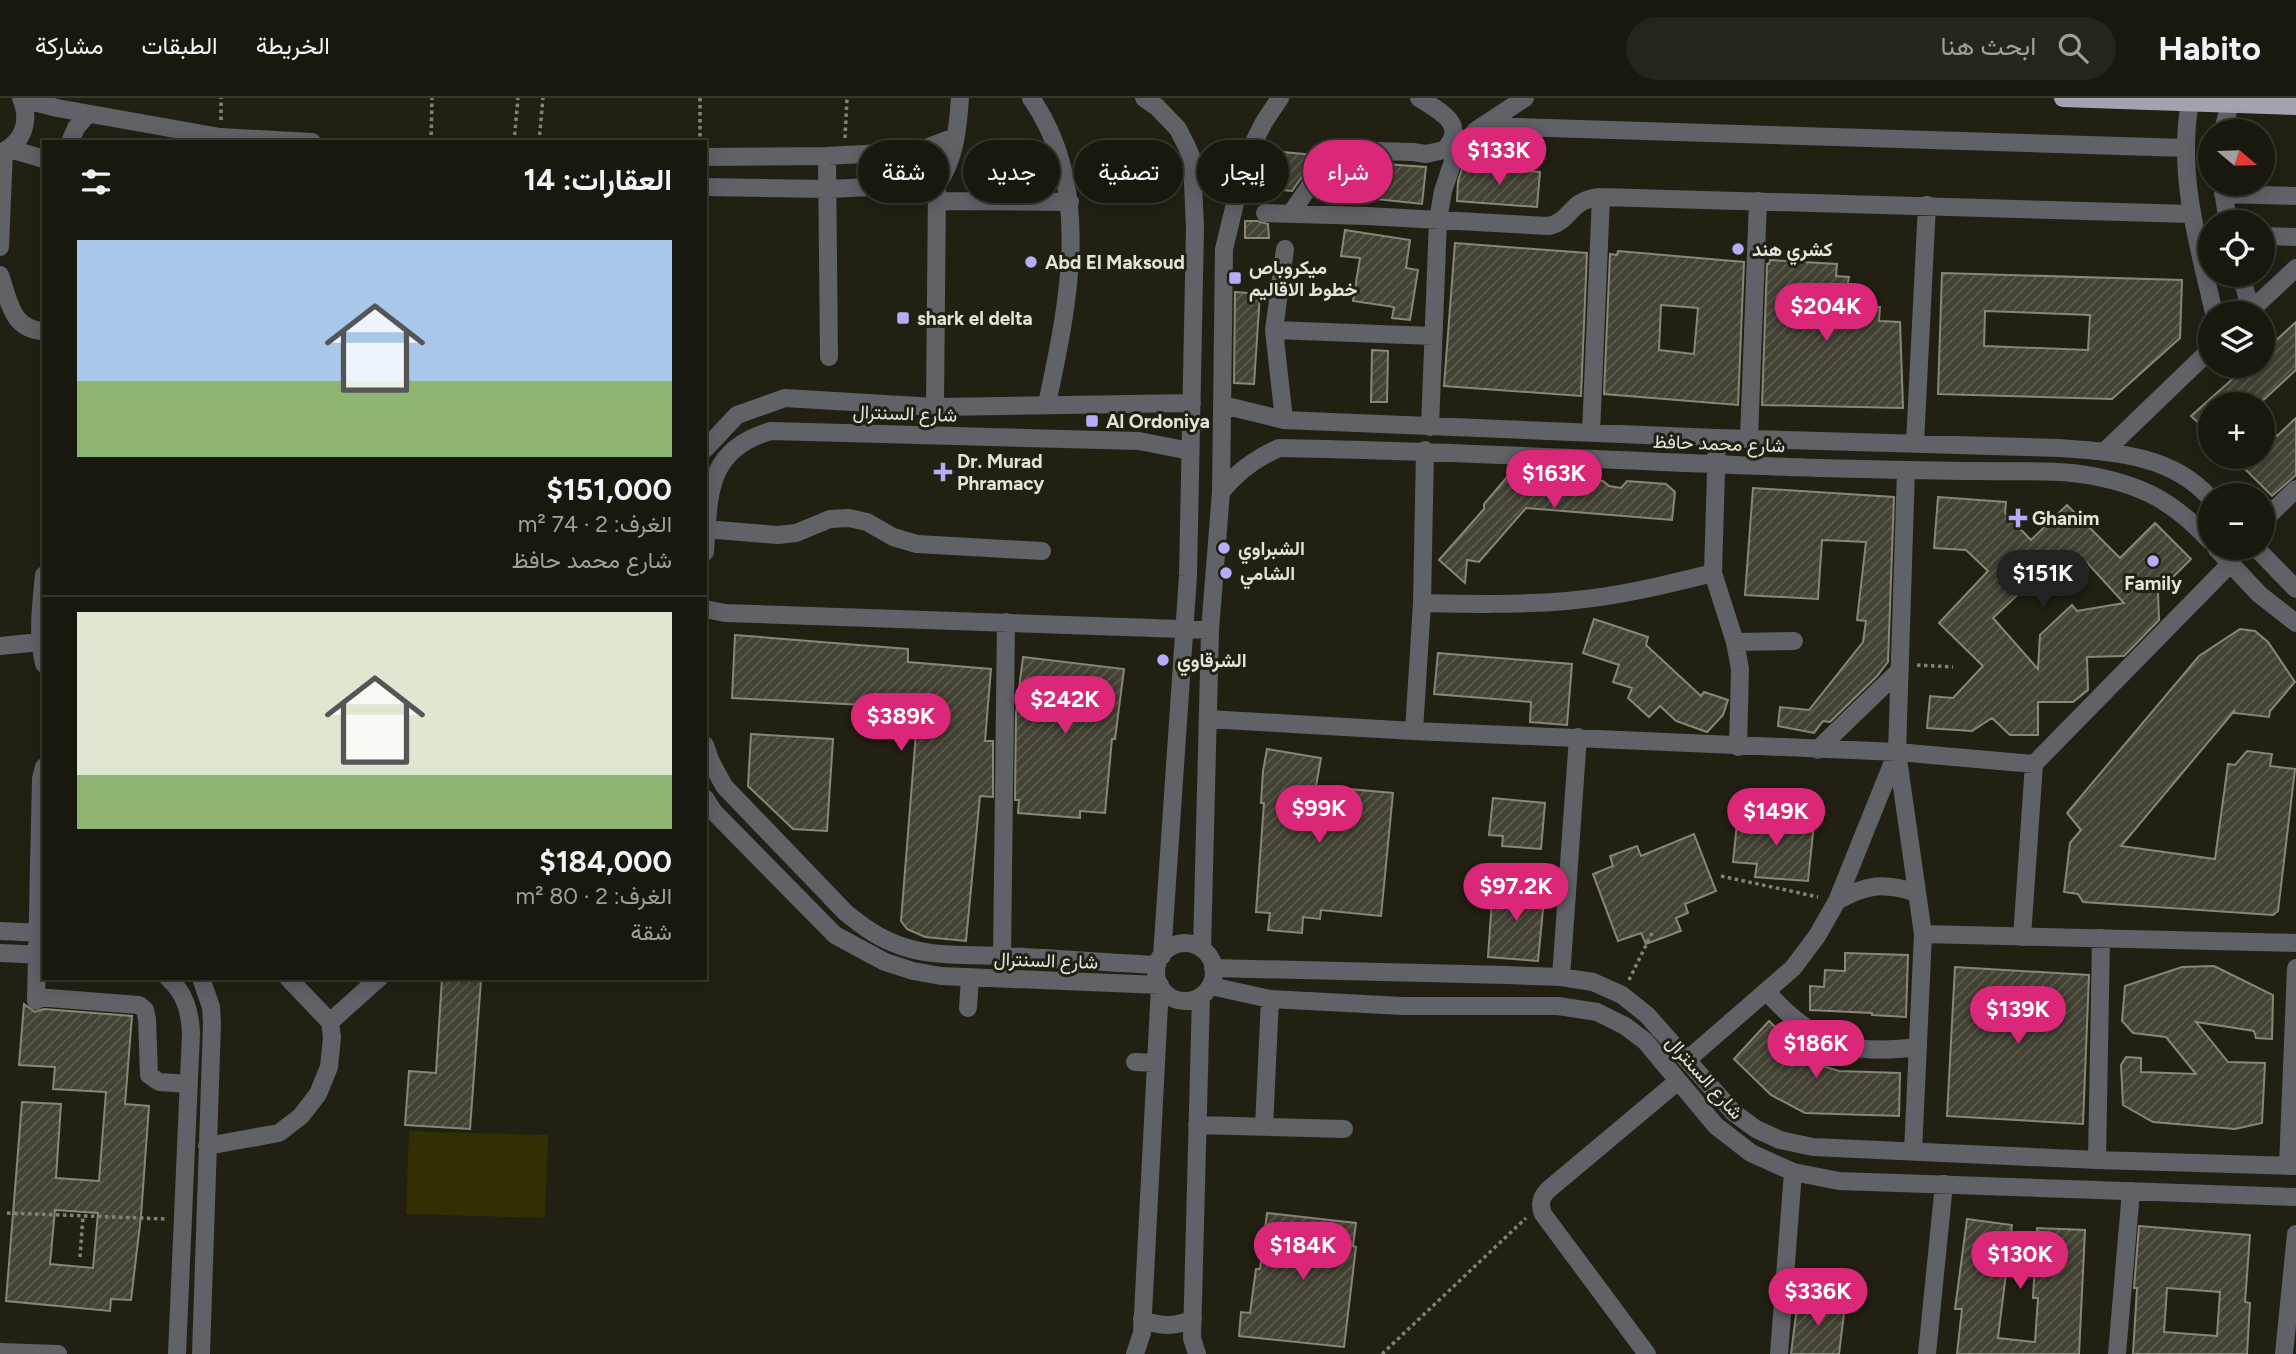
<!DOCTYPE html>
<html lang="ar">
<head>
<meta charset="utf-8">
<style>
  :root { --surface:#19180e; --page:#26251c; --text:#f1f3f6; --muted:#9fa09e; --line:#37372e; --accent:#db2777 }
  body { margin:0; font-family:Figtree,Vazirmatn,sans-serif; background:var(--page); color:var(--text); direction:rtl; height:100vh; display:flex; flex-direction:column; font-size:26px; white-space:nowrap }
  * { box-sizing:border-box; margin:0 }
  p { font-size:23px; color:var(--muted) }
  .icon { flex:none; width:38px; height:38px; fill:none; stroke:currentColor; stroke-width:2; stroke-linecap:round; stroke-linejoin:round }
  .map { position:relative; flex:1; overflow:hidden; direction:ltr }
  .side { position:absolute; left:42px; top:42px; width:665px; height:840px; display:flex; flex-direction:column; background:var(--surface); border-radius:0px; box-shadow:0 4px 18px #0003,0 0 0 2px var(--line); direction:rtl }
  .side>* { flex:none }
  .hud { position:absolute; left:728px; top:42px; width:665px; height:63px; direction:rtl; display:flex; gap:14px }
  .needle { width:46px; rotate:109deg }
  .controls { position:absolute; left:2198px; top:21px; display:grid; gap:14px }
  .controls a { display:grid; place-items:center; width:77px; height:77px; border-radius:50%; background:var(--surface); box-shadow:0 4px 18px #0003,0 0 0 2px var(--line); font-size:35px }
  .price { position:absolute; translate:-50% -60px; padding:0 16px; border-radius:24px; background:var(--accent); color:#fff; font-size:23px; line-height:46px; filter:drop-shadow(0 2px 4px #0008) }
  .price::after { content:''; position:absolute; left:50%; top:42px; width:21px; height:16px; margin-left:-10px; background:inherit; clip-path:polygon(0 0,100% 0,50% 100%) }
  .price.active { background:#222; color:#fff }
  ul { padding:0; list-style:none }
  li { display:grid; align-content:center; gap:14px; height:371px; padding:0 35px }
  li+li { border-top:2px solid var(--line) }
  li span { display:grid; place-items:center; height:217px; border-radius:0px; color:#555 }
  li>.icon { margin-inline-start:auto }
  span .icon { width:126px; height:126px; fill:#fffc; stroke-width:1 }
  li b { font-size:30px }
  h2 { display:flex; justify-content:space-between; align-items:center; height:84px; padding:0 35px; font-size:30px }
  .chip { padding:0 24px; border-radius:32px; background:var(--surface); box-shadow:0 4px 18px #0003,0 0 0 2px var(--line); font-size:24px; line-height:63px }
  .chip.active { background:var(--accent); color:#fff }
  header { display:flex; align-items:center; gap:42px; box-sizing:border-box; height:98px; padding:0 35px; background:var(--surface); border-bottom:2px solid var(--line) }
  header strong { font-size:33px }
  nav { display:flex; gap:38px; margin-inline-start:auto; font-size:24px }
  .search { width:490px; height:63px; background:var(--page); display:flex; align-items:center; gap:18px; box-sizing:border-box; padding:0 24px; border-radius:38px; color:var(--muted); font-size:26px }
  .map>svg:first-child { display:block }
</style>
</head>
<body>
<header>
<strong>Habito</strong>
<div class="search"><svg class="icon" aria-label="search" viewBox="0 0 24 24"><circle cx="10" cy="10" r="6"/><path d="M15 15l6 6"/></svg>ابحث هنا</div>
<nav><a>الخريطة</a><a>الطبقات</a><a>مشاركة</a></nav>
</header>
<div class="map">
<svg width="2296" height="1256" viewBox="0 0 2296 1256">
  <defs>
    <pattern id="building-hatch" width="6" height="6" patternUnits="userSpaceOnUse" patternTransform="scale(1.75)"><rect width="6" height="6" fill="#434234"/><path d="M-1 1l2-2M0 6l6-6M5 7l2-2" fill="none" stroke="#5e5d51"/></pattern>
  </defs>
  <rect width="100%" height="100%" fill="#212013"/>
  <path fill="#322f02" d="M409 1033 548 1037 545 1120 406 1116Z"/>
  <path fill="url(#building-hatch)" stroke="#888777" stroke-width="2" fill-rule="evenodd" d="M1263 52 1314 57V62L1292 93 1251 89 1257 64Z
    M1344 63 1426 69 1422 106 1340 97Z
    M1463 68 1540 74 1537 109 1457 103 1458 83Z
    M1245 123H1257L1268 126 1269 140H1245Z
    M1345 132 1410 142 1406 170 1418 172 1410 222 1392 220 1394 209 1353 203 1360 160 1341 158Z
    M1455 145 1587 155 1581 298 1444 288Z
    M1618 153 1744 164 1738 307 1604 296 1610 156 1617 157ZM1661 207 1698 210 1694 256 1659 252Z
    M1770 162 1837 166 1836 178 1849 179 1843 208 1880 209 1879 223 1900 224 1903 310 1762 307 1767 166H1769Z
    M1942 175 2182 182 2180 240 2112 301 1938 296ZM1985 213 2090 217 2088 252 1984 248Z
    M1235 194 1260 196 1254 286 1234 285Z
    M2296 224V272L2259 306H2210V336L2191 318 2247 268H2263V254Z
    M1372 252 1388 253 1387 304H1371Z
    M2296 320V377L2272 398 2233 359H2263V323L2277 338Z
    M1507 379 1545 382 1556 392 1567 380 1603 383 1609 388 1621 390 1627 383 1666 386 1675 394 1672 422 1526 410 1479 464 1467 462 1465 485 1439 462 1484 411V406Z
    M1753 390 1894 399 1888 564 1877 578 1830 624 1823 623 1814 635 1778 628 1780 609 1809 612 1863 544 1866 523 1857 522 1866 444 1822 442 1818 501 1745 497Z
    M1938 399 2006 404 2005 415 2031 442 2067 407 2120 460 2155 425 2191 461 2158 494 2159 522 2124 558 2087 559 2088 592 2073 604H2038V637H2010L1992 620 1972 633 1927 630 1930 598 1953 600 1983 568 1939 525 1988 473 1966 452 1934 450ZM2080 457 2124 505 2077 513 2072 507 2040 537 2038 571 1993 520 2048 468 2058 477Z
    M1594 521 1648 539 1646 547 1701 598 1704 594 1728 602 1723 617 1707 634 1676 623 1660 608 1649 619 1628 600 1632 590 1613 584 1619 567 1583 555Z
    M2240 531 2255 533 2268 544 2295 584 2270 613 2269 619 2234 615 2235 612 2121 748 2215 761 2228 666 2235 667 2247 653 2272 656 2270 668 2295 671 2278 813 2273 817 2083 804 2078 796 2064 794 2070 745 2081 732 2067 715 2199 558Z
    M735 537 908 551V564L991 571 985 643H993V699L980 698 966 843 925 839 907 831 901 823 918 610 732 600Z
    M1438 555 1572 566 1567 627 1530 624 1531 604 1434 596Z
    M1023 559 1124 571 1115 641H1112L1105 715 1080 713V720L1018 715 1019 702H1015L1016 615Z
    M751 636 833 641 827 733 793 731 748 688Z
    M1267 651 1321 660 1316 688 1393 695 1381 818 1321 812 1320 821 1303 819 1302 835 1268 832 1270 815 1256 814 1264 705H1261L1263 673Z
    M1493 700 1545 705 1541 751 1502 748 1503 738 1489 737Z
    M1758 720 1814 725 1808 783 1755 779 1757 766 1733 764 1737 726 1757 728Z
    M1694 736 1716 793 1685 806 1688 815 1676 820 1681 833 1646 846 1641 835 1618 843 1593 776 1613 768 1610 758 1637 748 1641 758Z
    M1493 787 1545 791 1538 863 1488 859Z
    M1845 855 1908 857 1906 919 1872 917V915L1810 912V888L1824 889 1825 872 1845 873Z
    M2214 868 2273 897 2272 941 2256 940 2254 933 2196 924 2228 964 2265 965 2262 1025 2235 1031 2153 1024 2123 1007 2121 967 2126 959 2141 960V974L2196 976 2166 939 2133 935 2122 923 2125 888 2182 869Z
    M1955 869 2089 877 2083 1026 1947 1018Z
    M442 880 481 882 470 1031 405 1027 409 973 436 975Z
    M24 906 35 914 44 911 132 918 125 1006 149 1008 141 1118 131 1202 111 1201 110 1213 6 1203 22 1004 61 1006 56 1080 99 1083 106 994 53 991 55 969 19 967ZM55 1112 98 1115 93 1170 50 1166Z
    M1769 923 1813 965 1839 973 1900 975 1899 1018 1805 1015 1771 997 1734 961Z
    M1267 1115 1356 1125 1353 1148 1356 1149 1344 1249 1239 1238 1241 1214 1250 1215 1256 1171H1260Z
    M1967 1121 2012 1127 1998 1240 2035 1244 2038 1200H2033L2037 1130 2085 1132 2079 1256H1957L1962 1211H1955Z
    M2139 1128 2250 1137 2245 1204 2250 1205 2247 1256H2133L2137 1190H2134ZM2167 1190 2220 1194 2217 1238 2164 1234Z
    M1798 1201 1845 1207 1839 1256H1791Z"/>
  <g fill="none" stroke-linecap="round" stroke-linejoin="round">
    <path stroke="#838277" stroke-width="3.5" stroke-dasharray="3.5 3.5" stroke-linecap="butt" d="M700 0V42
      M221 22V0
      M845 40 847 0
      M431 44 432 0
      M514 44 518 0
      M539 44 543 0
      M1917 567 1953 569
      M1721 778 1818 799
      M1629 882 1652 835
      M7 1115 167 1121
      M80 1159 83 1118
      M1382 1256 1526 1120"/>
    <path stroke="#616168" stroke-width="18" d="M1031 0C1094 90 1068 206 1047 306
      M1144 0 1157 9 1178 31 1187 49 1192 61 1195 130 1188 478 1162 858
      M23 1 57 10 220 39 312 44
      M2190 4C2177 76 2198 145 2214 215
      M1482 28 2185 50
      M2223 33 2230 5
      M70 44 76 30 88 16
      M10 51 44 61
      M0 55C23 45 31 24 21 0
      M827 58 829 259
      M705 59 827 58 918 53 955 39
      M2222 86 2228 124
      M705 89 828 91 937 86C955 63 958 29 960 0
      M2223 96 2296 98
      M937 103 1070 104
      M1265 115 1367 118 1548 128C1572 124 1568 101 1601 99L2191 116
      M1291 115 1331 57 1341 52 1413 54 1426 56 1444 52C1469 26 1439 13 1419 0
      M2263 138 2296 139
      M0 149 4 53
      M1285 151 1274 232 1433 238
      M0 177C9 202 11 232 44 233
      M2241 177 2251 213
      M2248 215 2296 170
      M1274 232 1284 322
      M1223 307 1284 322 1717 340 2060 350C2114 354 2172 357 2210 400
      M935 309 937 86
      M1430 329 1438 122 1443 93 1454 60 1475 33 1525 0
      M1591 335 1601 99
      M1717 340 1713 475 1735 544 1740 571 1738 649
      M1749 340 1758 103
      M1915 345 1927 107
      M705 351 737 317 785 300 935 309 1192 305
      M2104 354 2210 252
      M1906 372 1897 654 1923 836 1913 1054
      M1221 394C1237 374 1256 360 1279 350 1459 353 1639 364 1818 370 1873 371 1928 373 1982 373 2019 374 2057 371 2093 378 2145 388 2175 405 2210 443
      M2263 423 2296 391
      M705 431 778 437 796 435 830 421 849 420 867 424 893 439 917 446 1042 453
      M2216 450 2259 496 2296 525
      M2256 450 2296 491
      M705 454C709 397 706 351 771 333L1139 343 1190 353
      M44 477C41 507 37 537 44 566
      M1422 505C1470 506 1518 507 1566 503 1616 499 1665 487 1713 475
      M705 511 725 515 1210 532
      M1735 544 1794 543
      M0 548 40 544
      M1208 621 1414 633 1897 654 2034 666 2231 465
      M1414 633 1422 505 1425 352
      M705 647 711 664 724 688 846 815C860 826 874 837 891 844 926 860 964 856 1002 858 1054 860 1106 865 1157 867
      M1817 652 1900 572
      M705 700 714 714 835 837 885 864 913 873 941 878 1160 887
      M1837 803C1867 786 1884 784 1917 795
      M0 833 44 835
      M1923 836 2296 845
      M2022 839 2034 666
      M1156 874a29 29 0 1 1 58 0a29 29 0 1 1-58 0Z
      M1202 851 1210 532 1221 394 1224 151 1246 60 1264 24 1280 0
      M0 855 44 857
      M1002 858 1006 524
      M1213 870 1506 877 1561 879 1593 884 1622 897 1647 917 1734 1015 1756 1031 1780 1042 1813 1049 2097 1062 2296 1068
      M1561 879 1578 639
      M168 880C185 895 190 913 191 935L177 1256
      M1211 888 1270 901 1402 908H1558L1597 914 1625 928 1645 943 1716 1028 1751 1055 1793 1074 1839 1083 2296 1099
      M1767 894C1814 946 1848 958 1918 949
      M36 899 139 907 145 912 147 921 149 977 159 984 189 986
      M36 903 41 681 44 669
      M968 910 970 880
      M330 924 379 880
      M1687 962 1793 870 1817 838 1837 803 1897 654
      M1135 964 1156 965
      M1197 1027 1344 1031
      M1264 1029 1270 901
      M207 1048 279 1035 301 1018 318 996 329 969 332 939 330 924 288 880
      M2097 1062 2101 840
      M2288 1068 2296 870
      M1142 1221C1160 1229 1175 1229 1193 1221
      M0 1254 58 1256
      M201 1256 212 925 211 909 201 880
      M1135 1256 1142 1235 1160 888
      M1197 1256 1192 1240 1201 898
      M1647 1256 1543 1116C1539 1106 1541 1099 1548 1092L1678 983
      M1779 1256 1793 1074
      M1927 1256 1944 1086
      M2117 1256 2131 1093
      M2284 1256 2296 1136"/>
    <path stroke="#a4a2b1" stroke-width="18" d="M2063 0 2296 8"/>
  </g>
  <g fill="#b6acf8" stroke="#212013" stroke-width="2.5">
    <circle cx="1738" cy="151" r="7"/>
    <circle cx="1031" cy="164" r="7"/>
    <rect x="1228" y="173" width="14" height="14" rx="3.5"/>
    <rect x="896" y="213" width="14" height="14" rx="3.5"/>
    <rect x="1085" y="316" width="14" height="14" rx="3.5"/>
    <path d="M939.5 363.5h7v7h7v7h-7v7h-7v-7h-7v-7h7z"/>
    <path d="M2014.5 409.5h7v7h7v7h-7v7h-7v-7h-7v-7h7z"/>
    <circle cx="1224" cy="450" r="7"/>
    <circle cx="2153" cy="463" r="7"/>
    <circle cx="1226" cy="475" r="7"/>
    <circle cx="1163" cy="562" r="7"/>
  </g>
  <g text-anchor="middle" stroke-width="6" stroke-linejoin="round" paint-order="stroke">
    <g font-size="19" font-weight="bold" fill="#e4e3da" stroke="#212013" text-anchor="start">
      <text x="1752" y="158">كشري هند</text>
      <text x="1045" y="171">Abd El Maksoud</text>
      <text x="1249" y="176">ميكروباص<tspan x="1249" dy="22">خطوط الاقاليم</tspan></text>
      <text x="917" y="227">shark el delta</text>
      <text x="1106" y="330">Al Ordoniya</text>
      <text x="957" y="370">Dr. Murad<tspan x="957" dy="22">Phramacy</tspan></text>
      <text x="2032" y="427">Ghanim</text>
      <text x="1238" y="457">الشبراوي</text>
      <text x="1240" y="482">الشامي</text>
      <text x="2153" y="492" text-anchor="middle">Family</text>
      <text x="1177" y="569">الشرقاوي</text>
    </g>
    <g font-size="19" fill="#e4e3da" stroke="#212013">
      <text transform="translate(905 315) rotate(2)" y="7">شارع السنترال</text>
      <text transform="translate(1719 345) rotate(2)" y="7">شارع محمد حافظ</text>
      <text transform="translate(1046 862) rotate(2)" y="7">شارع السنترال</text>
      <text transform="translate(1705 979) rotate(48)" y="7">شارع السنترال</text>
    </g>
  </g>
</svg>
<div class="controls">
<a><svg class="needle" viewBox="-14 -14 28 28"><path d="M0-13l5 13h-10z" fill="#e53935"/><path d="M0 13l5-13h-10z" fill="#9fa09e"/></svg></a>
<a><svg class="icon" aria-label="locate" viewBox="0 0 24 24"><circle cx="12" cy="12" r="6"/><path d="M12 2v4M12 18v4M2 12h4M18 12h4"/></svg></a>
<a><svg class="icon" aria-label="layers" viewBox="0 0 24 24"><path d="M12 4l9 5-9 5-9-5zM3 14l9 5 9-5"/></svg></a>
<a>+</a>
<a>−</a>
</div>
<b class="price" style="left:1499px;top:89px">$133K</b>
<b class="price" style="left:1826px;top:245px">$204K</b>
<b class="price" style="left:1554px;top:412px">$163K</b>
<b class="price active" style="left:2043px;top:512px">$151K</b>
<b class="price" style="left:1065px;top:638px">$242K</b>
<b class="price" style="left:901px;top:655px">$389K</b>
<b class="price" style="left:1319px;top:747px">$99K</b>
<b class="price" style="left:1776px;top:750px">$149K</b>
<b class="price" style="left:1516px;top:825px">$97.2K</b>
<b class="price" style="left:2018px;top:948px">$139K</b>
<b class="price" style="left:1816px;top:982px">$186K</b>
<b class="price" style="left:1303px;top:1184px">$184K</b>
<b class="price" style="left:2020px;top:1193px">$130K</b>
<b class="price" style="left:1818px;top:1230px">$336K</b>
<div class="hud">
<a class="chip active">شراء</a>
<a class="chip">إيجار</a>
<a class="chip">تصفية</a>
<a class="chip">جديد</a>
<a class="chip">شقة</a>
</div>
<section class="side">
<h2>العقارات: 14<svg class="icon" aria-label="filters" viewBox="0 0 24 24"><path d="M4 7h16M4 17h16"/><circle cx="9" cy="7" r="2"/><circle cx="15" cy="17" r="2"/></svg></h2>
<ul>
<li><span style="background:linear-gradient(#a9c7e8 65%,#8fb573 0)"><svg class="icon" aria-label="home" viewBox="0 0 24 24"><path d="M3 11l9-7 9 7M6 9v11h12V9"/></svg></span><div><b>$151,000</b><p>الغرف: 2 · 74 m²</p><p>شارع محمد حافظ</p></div></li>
<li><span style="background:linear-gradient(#dfe7d0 75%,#8fb573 0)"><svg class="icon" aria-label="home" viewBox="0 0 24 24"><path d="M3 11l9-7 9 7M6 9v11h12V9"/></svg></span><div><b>$184,000</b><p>الغرف: 2 · 80 m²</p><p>شقة</p></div></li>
</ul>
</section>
</div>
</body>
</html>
